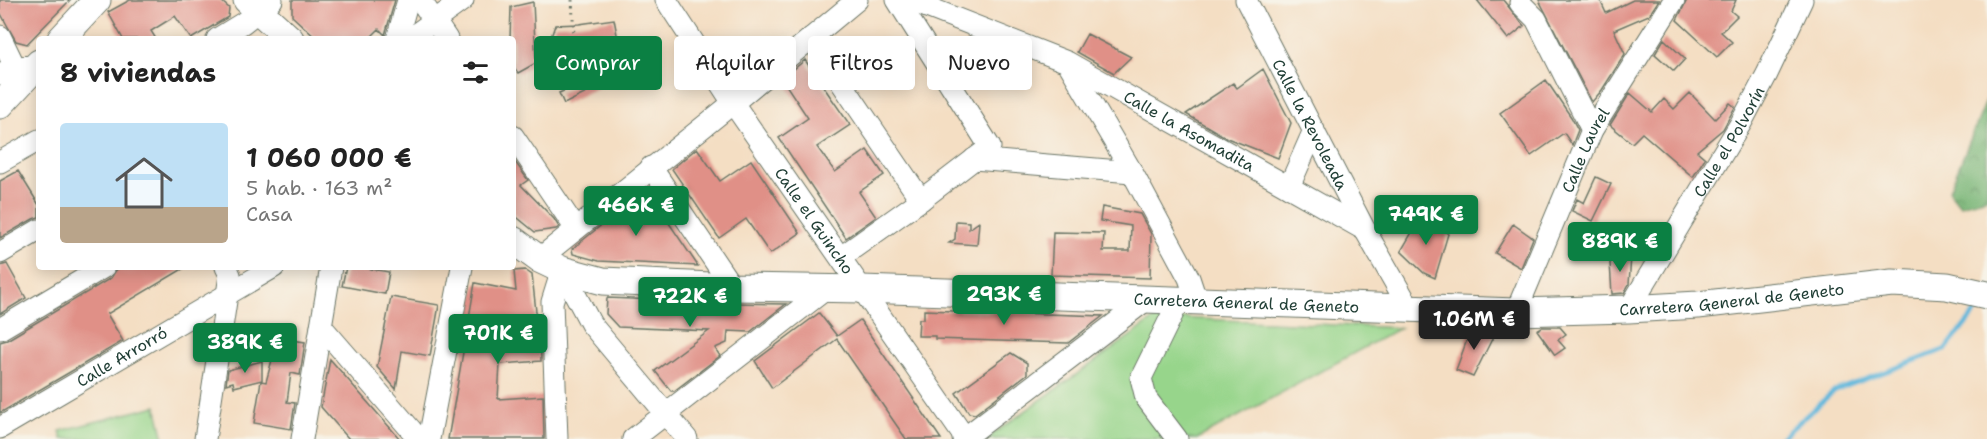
<!DOCTYPE html>
<html lang="es">
<head>
<meta charset="utf-8">
<style>
  :root { --surface:#fff; --page:#f6f6f6; --text:#222; --muted:#767676; --accent:#0b8043 }
  body { margin:0; font-family:"Shantell Sans",sans-serif; background:var(--page); color:var(--text); height:100vh; display:flex; flex-direction:column; font-size:22px; white-space:nowrap }
  * { box-sizing:border-box; margin:0 }
  p { font-size:20px; color:var(--muted) }
  .icon { flex:none; width:33px; height:33px; fill:none; stroke:currentColor; stroke-width:2; stroke-linecap:round; stroke-linejoin:round }
  .map { position:relative; flex:1; overflow:hidden }
  .side { position:absolute; left:36px; top:36px; width:480px; height:234px; display:flex; flex-direction:column; background:var(--surface); border-radius:6px; box-shadow:0 3px 15px #0003 }
  .side>* { flex:none }
  .guide { position:absolute; left:534px; top:36px; width:570px; height:54px; display:flex; gap:12px }
  .price { position:absolute; translate:-50% -51px; padding:0 14px; border-radius:6px; background:var(--accent); color:#fff; font-size:20px; line-height:39px; filter:drop-shadow(0 2px 3px #0008) }
  .price::after { content:''; position:absolute; left:50%; top:36px; width:18px; height:14px; margin-left:-9px; background:inherit; clip-path:polygon(0 0,100% 0,50% 100%) }
  .price.active { background:#222; color:#fff }
  ul { padding:0; list-style:none }
  li { display:flex; align-items:center; gap:18px; height:150px; padding:0 24px }
  li span { display:grid; place-items:center; flex:none; width:168px; height:120px; border-radius:6px; color:#555 }
  li>.icon { margin-inline-start:auto }
  span .icon { width:72px; height:72px; fill:#fffc; stroke-width:1 }
  li b { font-size:26px }
  h2 { display:flex; justify-content:space-between; align-items:center; height:72px; padding:0 24px; font-size:26px }
  .pill { padding:0 21px; border-radius:6px; background:var(--surface); box-shadow:0 3px 15px #0003; font-size:21px; line-height:54px }
  .pill.active { background:var(--accent); color:#fff }
  .map>svg:first-child { display:block }
</style>
</head>
<body>
<div class="map">
<svg width="1987" height="439" viewBox="0 0 1987 439">
  <defs>
    <pattern id="forest-crowns" width="20" height="18" patternUnits="userSpaceOnUse" patternTransform="scale(1.5)"><rect width="20" height="18" fill="#79b677"/><path d="M2 6a3 3 0 1 1 6 0M12 15a3 3 0 1 1 6 0" fill="none" stroke="#639562"/></pattern>
  </defs>
  <rect width="100%" height="100%" fill="#f7f3e8"/>
  <filter id="ink" filterUnits="userSpaceOnUse"><feTurbulence type="fractalNoise" baseFrequency=".0167" numOctaves="2"/><feDisplacementMap in="SourceGraphic" scale="12" xChannelSelector="R" yChannelSelector="G"/><feConvolveMatrix kernelMatrix="1 2 1 2 8 2 1 2 1" color-interpolation-filters="sRGB"/></filter>
  <filter id="wash" filterUnits="userSpaceOnUse"><feTurbulence type="fractalNoise" baseFrequency=".008" numOctaves="4" result="noise"/><feDisplacementMap in="SourceGraphic" scale="24" xChannelSelector="R" yChannelSelector="G"/><feGaussianBlur stdDeviation="1.35" result="paint"/><feColorMatrix in="noise" values="0 0 0 0 0 0 0 0 0 0 0 0 0 0 0 0 0 1.4 0 .05"/><feComposite in="paint" operator="in"/></filter>
  <g filter="url(#wash)">
    <rect width="100%" height="100%" fill="#f4dec3"/>
    <path fill="#97d58b" stroke="#5b8960" stroke-width="1.5" d="M1157 317 1400 328 1197 439H986Z
      M156 406 164 439H62L60 431Z"/>
    <path fill="url(#forest-crowns)" stroke="#4c7a56" stroke-width="1.5" d="M1987 99V198L1960 205 1949 191Z"/>
    <g fill="none" stroke-linecap="round" stroke-linejoin="round">
      <path stroke="#5fb7dc" stroke-width="4.5" d="M1780 439 1834 391 1946 349 1982 304"/>
    </g>
    <g id="blocks">
      <path fill="#e09087" d="M0 0H70L27 44 16 41 7 25 0 12Z
        M130 0H220L229 8 228 17 191 39 175 16 151 31 156 39H123L108 12Z
        M292 0H395L385 35 379 29 369 39H317L292 16Z
        M1477 0H1503L1524 26 1508 39Z
        M1539 0H1600L1606 13 1633 0H1659L1649 15 1614 30 1625 54 1602 90 1592 102Z
        M1687 0H1736L1731 11 1737 16 1721 32 1732 42 1717 57 1677 20Z
        M533 2 536 63 518 73 513 66V39H510L511 7Z
        M614 19 619 45 631 41 642 66 564 104 559 93 575 86 566 60 538 77 555 25 579 24Z
        M1087 34 1131 57 1114 73 1077 52Z
        M1664 39 1685 59 1674 71 1655 54Z
        M805 60 850 125 817 147 835 172 867 150 884 175 859 192 876 217 846 238 779 138 808 118 782 79Z
        M1263 69 1291 123 1278 158 1227 138 1186 114 1233 83 1237 88Z
        M1546 80 1571 117 1578 130 1572 145 1564 133 1531 156 1500 113Z
        M1630 93 1652 112 1664 99 1674 109 1690 93 1715 119 1730 103 1735 107 1723 129 1697 151 1705 158 1693 177 1642 133 1632 143 1610 125Z
        M697 148 720 181 751 160 800 233 770 254 746 219 719 238 672 169Z
        M513 159 528 180 521 185 554 219 559 227 556 229 535 232 513 214Z
        M18 171 39 205V217L33 219 0 238V181Z
        M1596 177 1611 184 1593 221 1572 211 1577 199 1584 203Z
        M646 189 698 266 599 261 573 254 572 249Z
        M1102 207 1140 214 1151 234 1150 278 1051 275 1053 232 1104 233 1103 251H1130L1131 226 1100 221Z
        M1424 212 1448 234 1435 278 1424 273 1401 251Z
        M956 221 969 222V229L979 222 977 245 949 243 955 239Z
        M1513 224 1533 238 1521 268 1495 253Z
        M1619 253 1631 257 1629 284 1624 293 1612 294 1610 263Z
        M7 264 26 298 0 314V266Z
        M121 267H186L107 314 123 341 0 413V342L7 340 111 278 116 270Z
        M346 267H360L389 272 385 294 342 286Z
        M525 270 532 275 538 330H540L541 361 500 364 498 399 543 396 544 439H448L475 283 516 291 514 271Z
        M391 297 439 305 430 356 402 351 396 389 377 367Z
        M607 298 731 303 786 304 750 332 728 331 727 343 715 348 720 356 674 391H671L655 371 709 331 618 327 606 314Z
        M924 310 1103 316 1068 343 966 340 935 339V336H918L919 319H924Z
        M819 313 837 336 860 320 941 439H906L837 339 772 388 755 361Z
        M1472 326 1495 333 1473 377 1456 370Z
        M1542 327H1560L1566 334 1558 340 1565 348 1555 355 1537 330Z
        M278 338 305 342 300 375 291 373 287 402 295 403 291 429 254 423 261 381 266 382Z
        M1011 353 1027 363V374L975 414 969 413 956 393Z
        M330 359 363 397 400 439H349L321 407Z
        M262 361V380L234 387 233 382 226 384 228 370Z"/>
    </g>
  </g>
  <g filter="url(#ink)">
    <use href="#blocks" fill-opacity="0" stroke="#6a7566" stroke-width="1.5"/>
    <g fill="none" stroke-linecap="round" stroke-linejoin="round">
      <g stroke="#6a7566" stroke-width="23">
        <g id="minor">
          <path d="M417 0 423 4 447 39"/>
          <path id="s1" d="M666 0 733 103 965 438"/>
          <path id="s2" d="M909 0 1067 62 1365 230"/>
          <path id="s3" d="M1246 0 1365 230 1410 309"/>
          <path d="M1520 3 1536 19 1592 130"/>
          <path d="M0 36 15 67"/>
          <path d="M811 38 921 200"/>
          <path d="M217 39 243 23 272 0"/>
          <path d="M397 39 408 0"/>
          <path d="M409 39 463 0"/>
          <path d="M1068 63 1132 172 1189 278 1197 302"/>
          <path d="M0 74 15 67 36 66"/>
          <path d="M513 136 576 229"/>
          <path d="M974 159 1132 172"/>
          <path d="M0 162 39 140"/>
          <path d="M651 167 732 287"/>
          <path d="M1289 187 1314 130"/>
          <path d="M0 253 39 230"/>
          <path d="M841 257 921 200 990 147 897 0"/>
          <path d="M539 259 733 103 857 0"/>
          <path d="M562 270 591 324 687 439"/>
          <path id="s4" d="M1629 309 1741 123 1767 74 1802 0"/>
          <path id="s5" d="M1516 312 1592 130 1674 0"/>
          <path d="M321 326 419 439"/>
          <path d="M0 329 104 267"/>
          <path id="s6" d="M0 428 274 267"/>
          <path d="M205 439 230 275 226 267"/>
          <path d="M302 439 331 267"/>
          <path d="M429 439 462 267"/>
          <path d="M557 439 552 302 562 270"/>
          <path d="M633 439 826 289"/>
          <path d="M963 439 1146 300"/>
          <path d="M1177 439 1146 398 1141 378 1179 301"/>
        </g>
      </g>
      <g stroke="#6a7566" stroke-width="29">
        <g id="major">
          <path d="M247 0 290 39"/>
          <path d="M61 39 97 0"/>
          <path d="M0 105 39 63"/>
          <path id="s7" d="M513 240 539 259 562 270 603 281 732 287 862 289 1516 312 1629 309 1698 305 1892 283 1947 286 1987 295"/>
        </g>
      </g>
      <path stroke="#6a7566" stroke-width="3" stroke-dasharray="1.5 4.5" stroke-linecap="butt" d="M572 0 575 53 580 57 608 47"/>
      <use href="#minor" stroke="#fff" stroke-width="21"/>
      <use href="#major" stroke="#fff" stroke-width="27"/>
    </g>
  </g>
  <g text-anchor="middle" stroke-width="6" stroke-linejoin="round" paint-order="stroke">
    <g font-size="16" fill="#1f3d34" stroke="#f7f3e8">
      <text dy="6" stroke="none"><textPath href="#s3" startOffset="140">Calle la Revoleada</textPath></text>
      <text dy="6" stroke="none"><textPath href="#s2" startOffset="310">Calle la Asomadita</textPath></text>
      <text dy="6" stroke="none"><textPath href="#s4" startOffset="195">Calle el Polvorín</textPath></text>
      <text dy="6" stroke="none"><textPath href="#s5" startOffset="176">Calle Laurel</textPath></text>
      <text dy="6" stroke="none"><textPath href="#s1" startOffset="266">Calle el Guincho</textPath></text>
      <text dy="6" stroke="none"><textPath href="#s7" startOffset="1230">Carretera General de Geneto</textPath></text>
      <text dy="6" stroke="none"><textPath href="#s7" startOffset="744">Carretera General de Geneto</textPath></text>
      <text dy="6" stroke="none"><textPath href="#s6" startOffset="141">Calle Arrorró</textPath></text>
    </g>
  </g>
</svg>
<b class="price" style="left:636px;top:237px">466K €</b>
<b class="price" style="left:1426px;top:246px">749K €</b>
<b class="price" style="left:1620px;top:273px">889K €</b>
<b class="price" style="left:1004px;top:326px">293K €</b>
<b class="price" style="left:690px;top:328px">722K €</b>
<b class="price active" style="left:1474px;top:351px">1.06M €</b>
<b class="price" style="left:498px;top:365px">701K €</b>
<b class="price" style="left:245px;top:374px">389K €</b>
<div class="guide">
<a class="pill active">Comprar</a>
<a class="pill">Alquilar</a>
<a class="pill">Filtros</a>
<a class="pill">Nuevo</a>
</div>
<section class="side">
<h2>8 viviendas<svg class="icon" aria-label="filters" viewBox="0 0 24 24"><path d="M4 7h16M4 17h16"/><circle cx="9" cy="7" r="2"/><circle cx="15" cy="17" r="2"/></svg></h2>
<ul>
<li><span style="background:linear-gradient(#bfe0f5 70%,#b9a48a 0)"><svg class="icon" aria-label="home" viewBox="0 0 24 24"><path d="M3 11l9-7 9 7M6 9v11h12V9"/></svg></span><div><b>1 060 000 €</b><p>5 hab. · 163 m²</p><p>Casa</p></div></li>
</ul>
</section>
</div>
</body>
</html>
